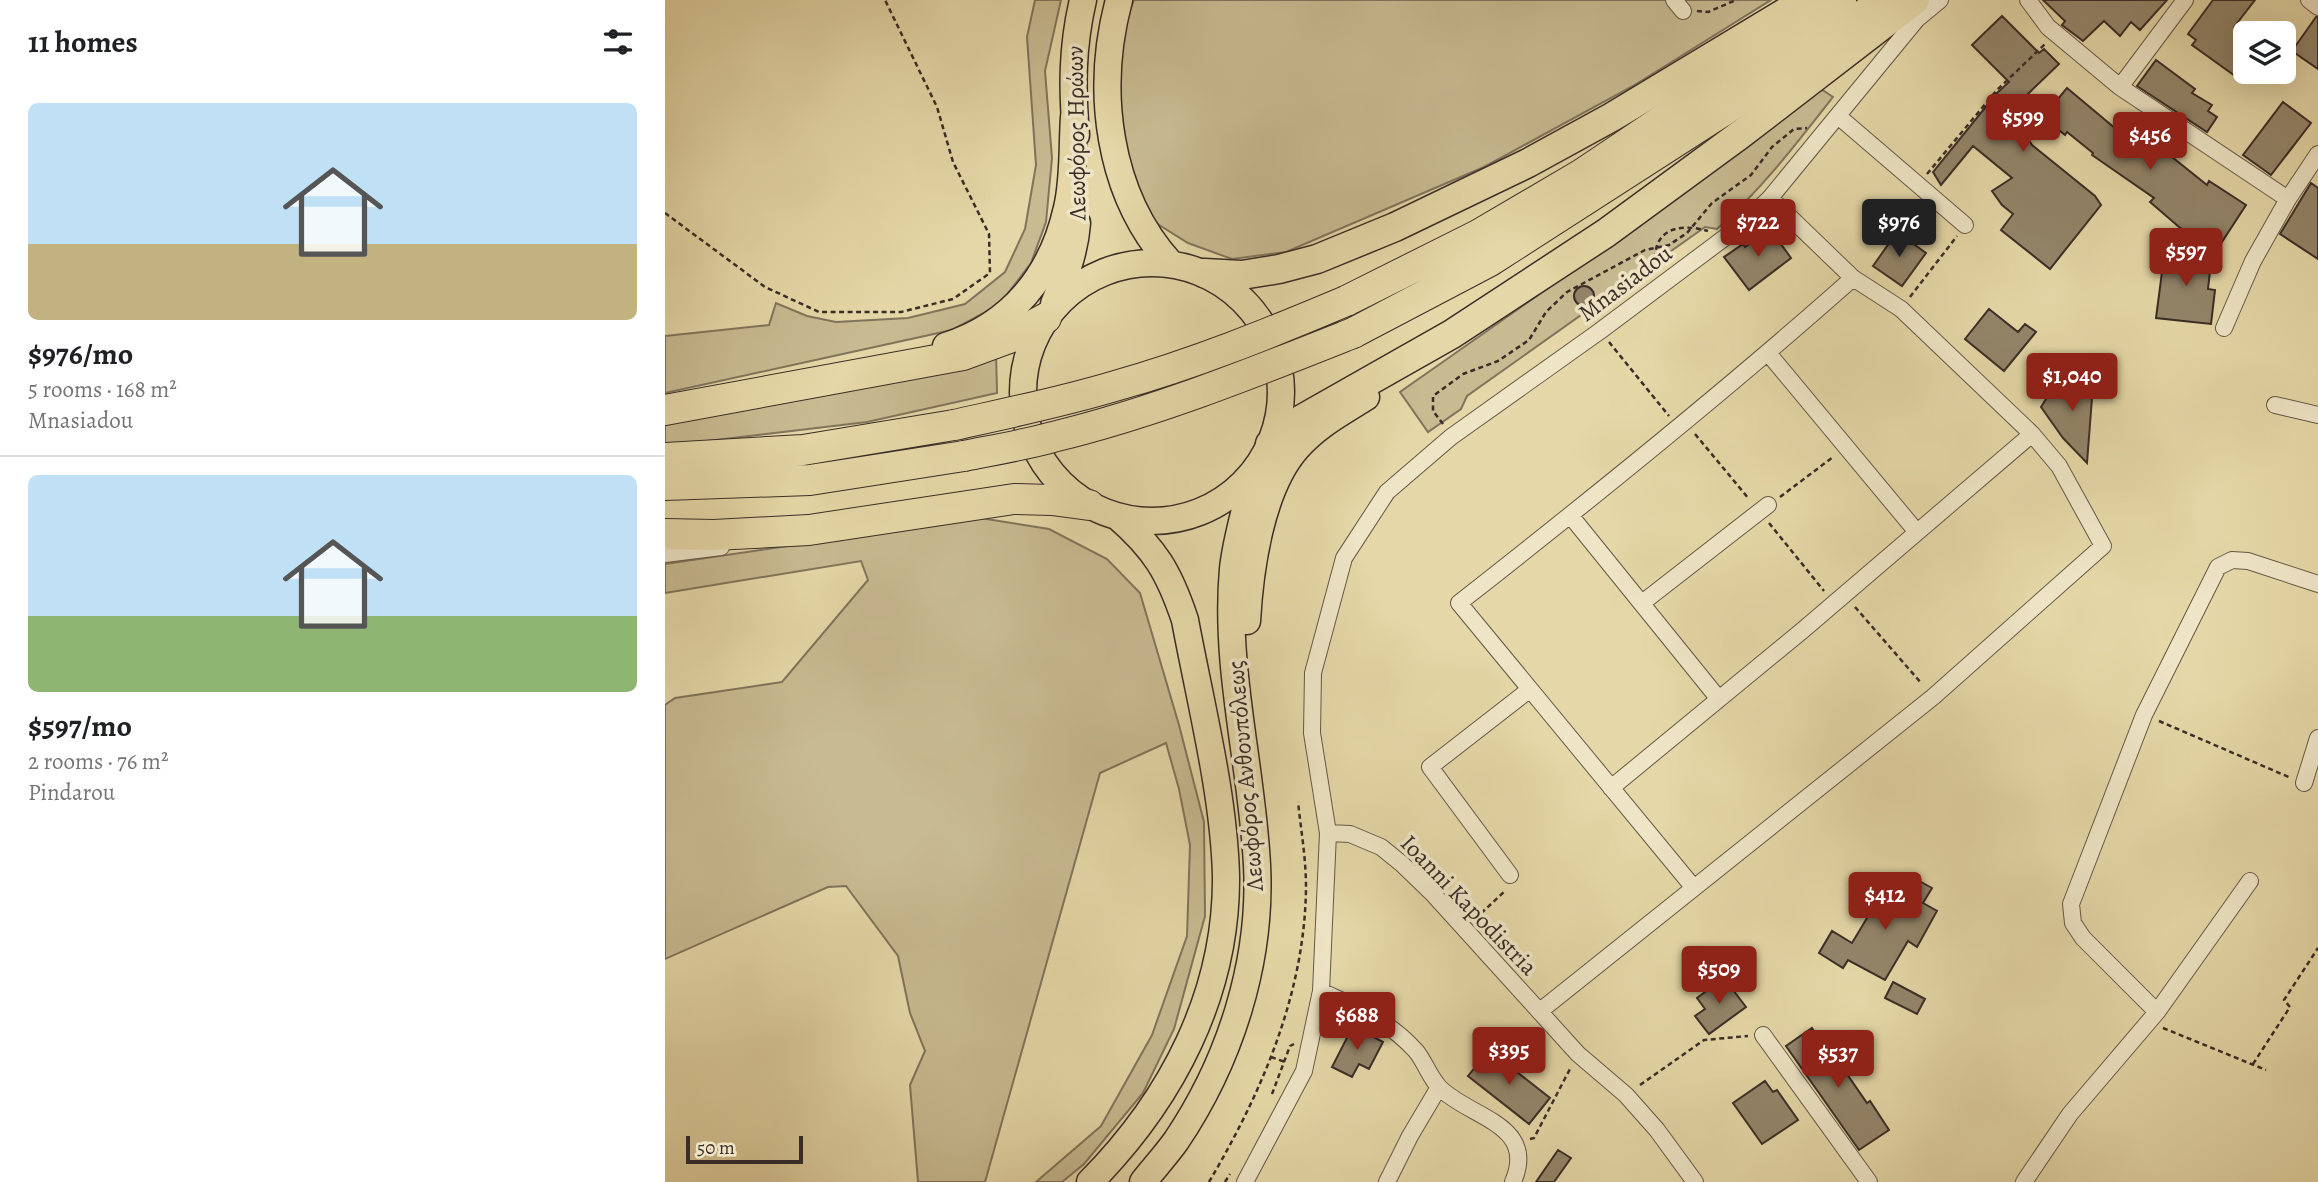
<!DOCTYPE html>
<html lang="en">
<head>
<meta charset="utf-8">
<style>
  :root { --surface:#fff; --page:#f6f6f6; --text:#202124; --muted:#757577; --line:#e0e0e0; --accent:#8f2418 }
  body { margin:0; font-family:Alegreya,serif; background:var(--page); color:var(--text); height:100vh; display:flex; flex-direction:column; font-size:26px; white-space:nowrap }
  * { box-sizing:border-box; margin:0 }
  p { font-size:23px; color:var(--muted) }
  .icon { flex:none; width:38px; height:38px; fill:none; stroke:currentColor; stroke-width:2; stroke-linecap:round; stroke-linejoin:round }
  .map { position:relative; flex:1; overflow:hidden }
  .sheet { display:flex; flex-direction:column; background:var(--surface); width:665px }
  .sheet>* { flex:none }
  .fabs { position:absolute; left:1568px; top:21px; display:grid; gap:14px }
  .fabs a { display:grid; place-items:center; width:63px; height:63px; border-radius:10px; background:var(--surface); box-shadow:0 7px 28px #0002; font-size:35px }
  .scale { position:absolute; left:21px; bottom:18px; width:117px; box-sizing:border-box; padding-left:7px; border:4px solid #3a2d27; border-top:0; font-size:19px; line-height:24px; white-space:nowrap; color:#3a2d27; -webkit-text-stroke:5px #eee5c6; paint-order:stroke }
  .price { position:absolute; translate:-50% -60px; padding:0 16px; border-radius:7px; background:var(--accent); color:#fff; font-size:23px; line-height:46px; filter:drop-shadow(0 2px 4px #0008) }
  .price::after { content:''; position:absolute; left:50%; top:42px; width:21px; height:16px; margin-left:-10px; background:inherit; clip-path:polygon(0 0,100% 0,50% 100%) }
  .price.on { background:#222; color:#fff }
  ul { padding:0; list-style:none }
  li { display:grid; align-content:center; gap:14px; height:371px; padding:0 28px }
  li+li { border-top:2px solid var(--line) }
  li span { display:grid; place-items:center; height:217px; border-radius:10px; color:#555 }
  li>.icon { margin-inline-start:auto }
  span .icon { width:126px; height:126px; fill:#fffc; stroke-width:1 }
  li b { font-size:30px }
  h2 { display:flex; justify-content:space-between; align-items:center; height:84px; padding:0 28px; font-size:30px }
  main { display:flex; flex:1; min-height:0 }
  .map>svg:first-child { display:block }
</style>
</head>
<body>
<main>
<section class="sheet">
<h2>11 homes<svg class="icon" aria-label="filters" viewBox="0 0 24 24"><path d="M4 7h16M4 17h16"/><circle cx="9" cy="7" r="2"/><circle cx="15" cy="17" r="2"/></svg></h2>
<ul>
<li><span style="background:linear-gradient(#bfe0f5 65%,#c2b280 0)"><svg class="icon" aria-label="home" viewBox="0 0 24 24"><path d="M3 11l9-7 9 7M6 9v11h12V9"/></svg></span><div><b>$976/mo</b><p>5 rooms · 168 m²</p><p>Mnasiadou</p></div></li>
<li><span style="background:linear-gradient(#bfe0f5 65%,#8fb573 0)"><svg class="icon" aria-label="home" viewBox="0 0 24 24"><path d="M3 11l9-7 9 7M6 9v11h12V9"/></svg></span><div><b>$597/mo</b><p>2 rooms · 76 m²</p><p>Pindarou</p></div></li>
</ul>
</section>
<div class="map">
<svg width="1653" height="1182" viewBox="0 0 1653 1182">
  <rect width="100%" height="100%" fill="#e5d7a7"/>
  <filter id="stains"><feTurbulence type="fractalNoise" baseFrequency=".00286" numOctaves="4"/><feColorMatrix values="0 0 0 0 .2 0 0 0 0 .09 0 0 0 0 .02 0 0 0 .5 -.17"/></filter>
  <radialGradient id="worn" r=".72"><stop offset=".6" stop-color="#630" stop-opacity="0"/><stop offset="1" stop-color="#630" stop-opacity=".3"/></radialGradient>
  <path fill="#c8ba91" stroke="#81745c" stroke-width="2" d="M370 0H396L380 71 387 158 381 222 366 263 334 305 287 330 0 393V336L104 325 111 303 142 316 171 322 243 318 300 304 340 272 360 229 371 165 362 37Z
    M469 0H1106L968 86 819 167 621 252 567 259 523 243 491 223 469 193 453 120 449 51Z
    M1150 85 1168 97C1132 143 1096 190 1052 229L1040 227 802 396 796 409 763 432 735 392 1003 204Z
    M331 353 332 393 202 422 0 446V418Z
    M315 518 384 529 442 559 475 593 514 725 539 822 540 916 509 1029 478 1093 419 1164 397 1182H371L436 1126 487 1035 522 936 525 845 514 789 501 743 435 773 320 1182H253L245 1085 260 1051 245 1013 233 956 181 886 163 887 0 959V705L10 698 117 682 203 580 196 561 0 593V564Z"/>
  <path fill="#93856a" stroke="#3a2d27" stroke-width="2" d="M1378 0H1502L1475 30 1466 22 1455 36 1439 21 1418 41 1397 25 1400 21Z
    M1548 0H1590L1569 27 1580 35V67L1573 78 1527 45 1531 40 1523 34Z
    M1337 16 1374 53 1379 49 1394 64 1343 113 1346 116 1344 119 1358 131 1367 145 1430 196 1436 205 1385 269 1336 230 1348 214 1337 205 1327 191 1347 178 1308 146 1276 185 1268 172 1332 93 1344 82 1307 45Z
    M1651 17H1653V69L1627 51Z
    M1491 60 1530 89 1527 93 1547 105 1543 111 1552 117 1542 132 1472 86Z
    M1402 88 1451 129 1454 124 1500 156 1502 153 1542 185 1544 181 1581 205 1551 251 1514 227 1485 202 1489 198 1427 155 1428 153 1402 132 1400 135 1378 117Z
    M1618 102 1646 123 1606 175 1578 155Z
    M1646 183 1653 188V259L1615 234Z
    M1105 229 1126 258 1084 290 1059 257 1078 244 1080 247Z
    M1232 232 1261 253 1237 286 1208 266Z
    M1500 249 1547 254 1543 289 1550 290 1546 324 1491 318Z
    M909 296a10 10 0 1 1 20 0a10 10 0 1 1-20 0Z
    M1324 309 1353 332 1360 324 1371 332 1339 371 1300 339Z
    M1412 371 1428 385 1422 463 1398 438 1376 407 1385 393 1388 397Z
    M1249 878 1267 888 1258 903 1272 911 1252 947 1243 941 1220 980 1183 960 1178 968 1154 953 1167 931 1187 943 1220 888 1238 898Z
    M1059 978 1081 1007 1044 1034 1030 1016 1040 1009 1032 998Z
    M1228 982 1260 999 1252 1014 1220 998Z
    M688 1026 718 1042 704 1069 694 1064 687 1077 667 1067Z
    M1147 1028 1162 1050 1164 1048 1202 1103 1205 1101 1224 1130 1194 1150 1121 1046Z
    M824 1050 885 1098 864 1124 803 1076Z
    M1100 1081 1108 1092 1112 1090 1133 1120 1097 1144 1068 1103Z
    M893 1150 906 1158 889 1182H871Z"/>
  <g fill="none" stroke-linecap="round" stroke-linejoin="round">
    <g stroke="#655847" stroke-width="18">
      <path id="minor" d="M1009 0 1018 11
        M1363 0 1383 27 1455 87 1623 199
        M1644 0 1653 7
        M1455 87 1520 0
        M1173 116 1300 225
        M1559 328 1588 261 1623 199 1653 154
        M1103 353 1251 531
        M1610 405 1653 415
        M905 515 1053 698
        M0 554 56 547
        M977 603 1103 505
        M1639 783 1653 738
        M946 788 1138 630 1367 434
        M663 833 647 733 648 673 679 558 722 492 786 437 935 331 1078 224 1105 198 1252 19 1275 0
        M845 875 765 767 864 690
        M1029 888 794 603C928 498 1061 391 1188 278
        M656 991C693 1009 723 1020 751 1051 760 1062 765 1078 775 1088 805 1118 873 1124 848 1182
        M875 1011 1268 697 1438 546 1394 466 1367 434 1236 309 1188 278 1105 198
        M1492 1012 1418 938 1408 923 1406 904 1479 715 1553 567 1567 560 1583 561 1653 584
        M1098 1035 1204 1182
        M580 1182 639 1071 656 991 663 833 685 834 716 847 737 864 767 893 913 1054 961 1095 992 1130 1030 1182
        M722 1182 745 1136 774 1087
        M1359 1182 1405 1114 1492 1012 1585 881"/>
    </g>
    <g stroke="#3a2d27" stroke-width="29">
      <path id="primary" d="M454 0C430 89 442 194 506 264
        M411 135C407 88 407 47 418 0
        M358 392a129 129 0 1 1 258 0a129 129 0 1 1-258 0Z
        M389 304C400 277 410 252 412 223
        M281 346C347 325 387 275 402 208 409 179 407 146 409 117
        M582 621C585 568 596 489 632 448 651 426 677 412 701 397
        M425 1182C507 1099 562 994 561 876 559 794 535 701 520 620 504 572 490 549 452 516
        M478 1182C489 1168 501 1155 511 1141 565 1061 597 962 592 865 587 766 559 668 568 569 571 538 583 501 590 470"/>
    </g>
    <g stroke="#3a2d27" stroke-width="31">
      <path id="trunk" d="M539 273 577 275 614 269 652 259 730 227 863 163 947 117 1141 0
        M605 444 637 419 787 334 941 233 1076 134 1250 0"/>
    </g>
    <g stroke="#3a2d27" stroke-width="32">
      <path id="motorway" d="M681 301 813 235 917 174 1176 0
        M688 333 825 261 1055 113 1220 0
        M0 410 298 355 347 337 381 318
        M0 458 138 450 289 425
        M0 485 145 480 299 456
        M0 534 49 535 144 530 349 499 387 500 424 505"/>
    </g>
    <path stroke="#3a2d27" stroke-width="2.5" stroke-dasharray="5 3.5" stroke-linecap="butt" d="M1032 11 1043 12 1071 0
      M1262 174 1332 90 1380 44
      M0 213 100 287 154 312H236L288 299 325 273 324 234 288 162 272 107 220 0
      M991 267C985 230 1013 222 1043 231
      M1245 297 1292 236
      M944 342 1004 416
      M778 424 768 411V396L798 374 833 361 864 340 881 312 902 292 980 250 1004 245 1022 233 1047 203 1086 175 1107 147 1129 129 1142 128
      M1030 434 1084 499
      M1115 497 1168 457
      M1104 523 1159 591
      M1190 607 1257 684
      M1494 721 1626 778
      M810 919 841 890
      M1498 1028 1601 1070
      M606 1057 620 1062
      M1588 1064 1625 1007 1619 1000 1653 948
      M975 1085 1039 1040 1083 1036
      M607 1094 625 1046 629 1044
      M865 1139 869 1138 906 1067
      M544 1182C597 1092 640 993 641 887 641 859 636 830 633 802
      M560 1182 565 1174"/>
    <use href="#minor" stroke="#eee5c6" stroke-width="16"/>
    <use href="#primary" stroke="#e5d7a7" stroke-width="26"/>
    <use href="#trunk" stroke="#e5d7a7" stroke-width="28"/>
    <use href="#motorway" stroke="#e5d7a7" stroke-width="30"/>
    <g stroke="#3a2d27" stroke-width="32" stroke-linecap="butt">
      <path id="motorway-bridge" d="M289 425C343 413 397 402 450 386 529 364 605 333 681 301
        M299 456C329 450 359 445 388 437 491 412 590 372 688 333"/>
    </g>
    <use href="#motorway-bridge" stroke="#e5d7a7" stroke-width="30"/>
  </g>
  <g text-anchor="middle" stroke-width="7" stroke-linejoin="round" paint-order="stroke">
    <g font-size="24" fill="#3a2d27" stroke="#eee5c6">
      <text transform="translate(411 133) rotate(-91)" y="8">Λεωφόρος Ηρώων</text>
      <text transform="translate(960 283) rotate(-37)" y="8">Mnasiadou</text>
      <text transform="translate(580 776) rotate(-95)" y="8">Λεωφόρος Ανθουπόλεως</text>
      <text transform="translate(804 905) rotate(46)" y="8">Ioanni Kapodistria</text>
    </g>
  </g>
  <rect width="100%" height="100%" filter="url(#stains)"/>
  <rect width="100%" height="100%" fill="url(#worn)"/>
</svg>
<div class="fabs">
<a><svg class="icon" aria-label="layers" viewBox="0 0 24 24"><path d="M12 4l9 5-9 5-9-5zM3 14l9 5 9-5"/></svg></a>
</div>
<div class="scale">50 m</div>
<b class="price" style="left:1358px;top:154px">$599</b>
<b class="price" style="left:1485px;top:172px">$456</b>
<b class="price" style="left:1093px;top:259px">$722</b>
<b class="price on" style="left:1234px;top:259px">$976</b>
<b class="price" style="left:1521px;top:288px">$597</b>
<b class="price" style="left:1407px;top:413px">$1,040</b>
<b class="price" style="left:1220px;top:932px">$412</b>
<b class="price" style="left:1054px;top:1006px">$509</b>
<b class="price" style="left:692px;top:1052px">$688</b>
<b class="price" style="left:844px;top:1087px">$395</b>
<b class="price" style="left:1173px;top:1090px">$537</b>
</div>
</main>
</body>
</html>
